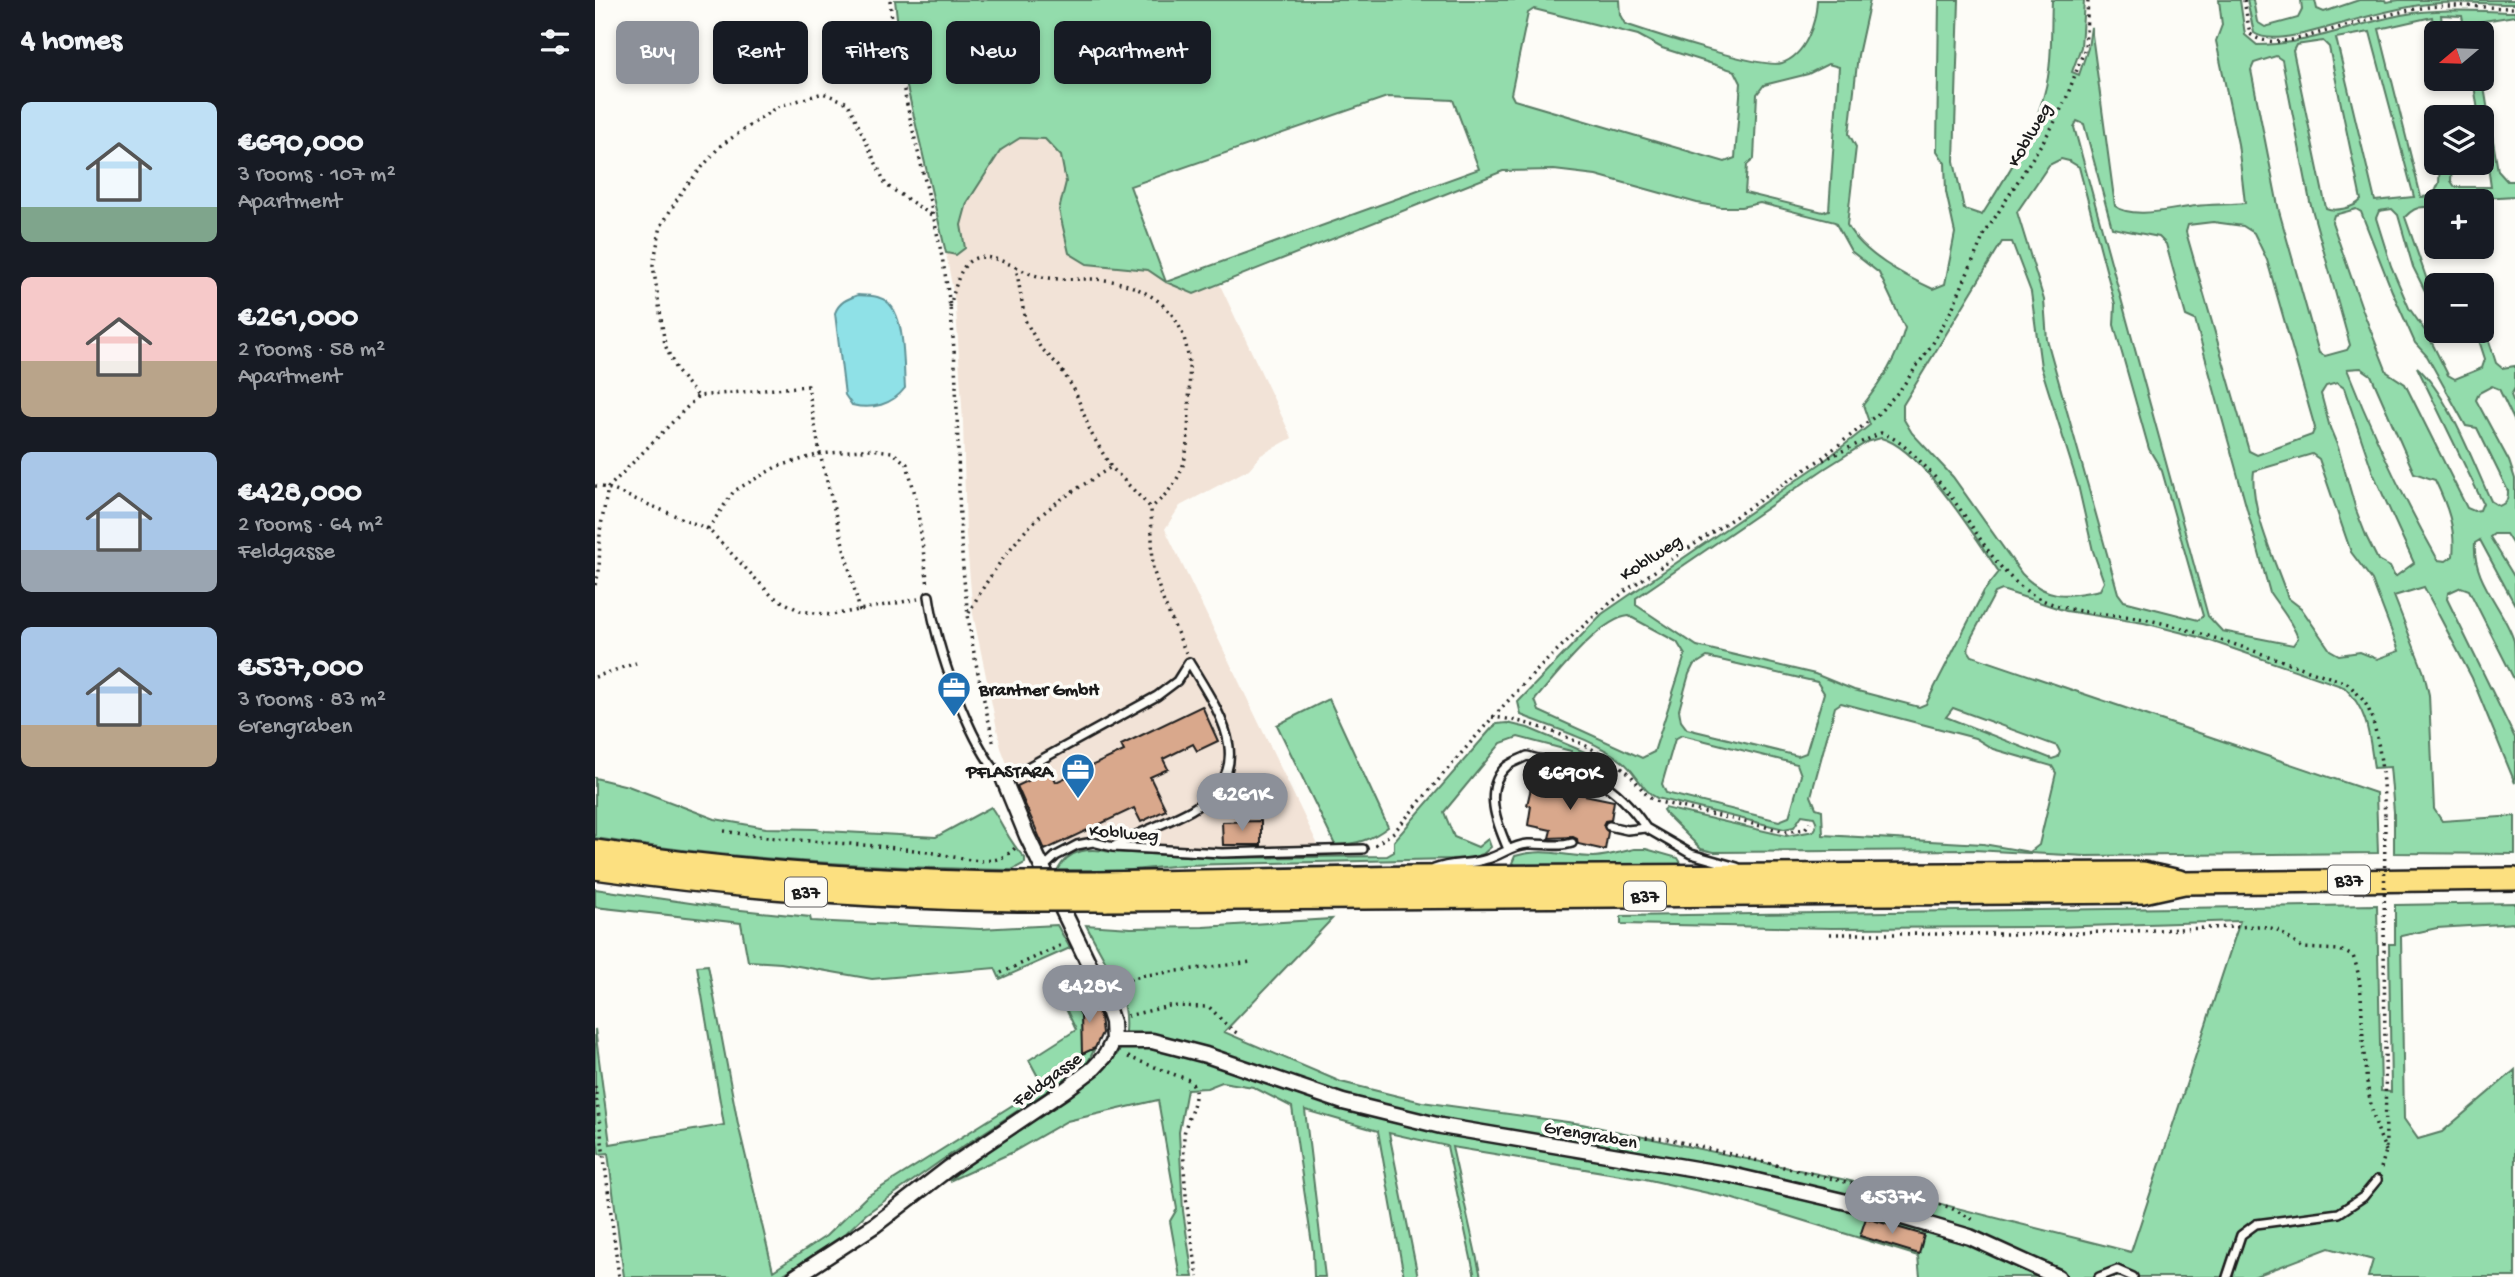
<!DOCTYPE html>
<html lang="en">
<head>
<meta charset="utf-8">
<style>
  :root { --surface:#171b24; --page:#242831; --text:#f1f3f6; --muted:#9ea1a6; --accent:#8c9099 }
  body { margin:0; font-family:"Gochi Hand",sans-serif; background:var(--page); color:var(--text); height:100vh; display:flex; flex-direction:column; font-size:26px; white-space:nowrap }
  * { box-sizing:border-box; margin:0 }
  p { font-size:23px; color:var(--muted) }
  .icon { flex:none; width:38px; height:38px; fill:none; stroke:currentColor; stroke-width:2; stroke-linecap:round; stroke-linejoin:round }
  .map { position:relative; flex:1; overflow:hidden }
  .side { display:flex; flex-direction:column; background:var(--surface); width:595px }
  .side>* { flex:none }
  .hud { position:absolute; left:21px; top:21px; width:665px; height:63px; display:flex; gap:14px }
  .needle { width:46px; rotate:251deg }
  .controls { position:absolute; left:1829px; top:21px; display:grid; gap:14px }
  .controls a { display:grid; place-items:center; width:70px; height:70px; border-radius:10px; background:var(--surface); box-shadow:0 4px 10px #0003; font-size:35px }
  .price { position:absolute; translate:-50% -60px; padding:0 16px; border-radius:24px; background:var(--accent); color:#fff; font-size:23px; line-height:46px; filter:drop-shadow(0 2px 4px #0008) }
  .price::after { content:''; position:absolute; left:50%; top:42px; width:21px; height:16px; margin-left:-10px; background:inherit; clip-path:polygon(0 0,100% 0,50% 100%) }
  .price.current { background:#222; color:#fff }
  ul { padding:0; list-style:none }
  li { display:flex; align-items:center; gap:21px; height:175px; padding:0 21px }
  li span { display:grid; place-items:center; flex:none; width:196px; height:140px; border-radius:10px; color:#555 }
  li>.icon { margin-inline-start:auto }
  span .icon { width:84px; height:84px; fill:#fffc; stroke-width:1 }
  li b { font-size:30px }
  h2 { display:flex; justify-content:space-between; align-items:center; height:84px; padding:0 21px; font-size:30px }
  .chip { padding:0 24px; border-radius:10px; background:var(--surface); box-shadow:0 4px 10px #0003; font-size:24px; line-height:63px }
  .chip.current { background:var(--accent); color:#fff }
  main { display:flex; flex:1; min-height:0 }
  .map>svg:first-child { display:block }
</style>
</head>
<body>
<main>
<section class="side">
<h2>4 homes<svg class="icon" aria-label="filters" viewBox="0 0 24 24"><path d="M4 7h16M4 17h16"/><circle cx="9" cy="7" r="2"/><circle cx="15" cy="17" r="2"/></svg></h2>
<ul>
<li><span style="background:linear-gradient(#bfe0f5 75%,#7fa58c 0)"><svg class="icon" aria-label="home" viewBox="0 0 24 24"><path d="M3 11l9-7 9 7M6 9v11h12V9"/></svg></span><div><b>€690,000</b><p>3 rooms · 107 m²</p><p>Apartment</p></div></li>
<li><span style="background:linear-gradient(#f6c9c9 60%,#b9a48a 0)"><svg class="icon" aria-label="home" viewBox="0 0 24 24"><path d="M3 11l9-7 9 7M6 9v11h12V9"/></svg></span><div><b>€261,000</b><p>2 rooms · 58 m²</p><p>Apartment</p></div></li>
<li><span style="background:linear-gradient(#a9c7e8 70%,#9aa5b1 0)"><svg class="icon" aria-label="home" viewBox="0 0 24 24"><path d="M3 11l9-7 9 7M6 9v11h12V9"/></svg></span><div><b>€428,000</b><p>2 rooms · 64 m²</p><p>Feldgasse</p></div></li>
<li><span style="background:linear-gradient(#a9c7e8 70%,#b9a48a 0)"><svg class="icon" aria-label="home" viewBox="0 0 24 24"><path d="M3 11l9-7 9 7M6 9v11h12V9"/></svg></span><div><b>€537,000</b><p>3 rooms · 83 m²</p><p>Grengraben</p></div></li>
</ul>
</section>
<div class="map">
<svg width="1920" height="1277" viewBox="0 0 1920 1277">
  <rect width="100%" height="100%" fill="#fdfcf7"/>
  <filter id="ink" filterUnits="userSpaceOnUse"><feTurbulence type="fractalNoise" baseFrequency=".0143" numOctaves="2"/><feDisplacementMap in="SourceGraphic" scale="14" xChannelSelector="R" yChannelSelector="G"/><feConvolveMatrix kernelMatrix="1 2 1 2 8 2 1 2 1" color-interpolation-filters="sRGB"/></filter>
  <g filter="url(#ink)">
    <path fill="#f2e3d7" d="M425 138 450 139 466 156 471 182 464 210 474 253 492 264 553 270 571 282 598 294 625 285 697 438 666 455 654 469 585 506 570 529 724 847 626 848 518 843 498 838 480 840 450 850 421 787 406 748 378 614 371 534 368 422 361 308 351 253 361 255 369 248 366 225 372 203 406 150Z"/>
    <path fill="#93dcac" stroke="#587c64" stroke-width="2" fill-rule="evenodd" d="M300 0H1024L1025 15 1030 24C1054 32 1169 70 1187 63 1211 55 1221 23 1222 0H1275L1263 55 1254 134 1261 147 1252 225C1269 255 1308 275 1338 289L1350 284 1360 233 1351 192 1350 163 1342 151 1344 0H1364L1359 161 1369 209 1387 215C1414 172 1448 121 1454 70 1457 47 1456 23 1457 0H1489L1486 47 1477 72 1484 75 1493 48 1496 27 1520 206C1538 220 1579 208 1601 206 1617 204 1634 205 1650 203L1643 144 1621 41 1627 25 1624 0H1645L1650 35 1662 45C1712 45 1757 25 1806 15 1844 8 1882 11 1920 12V16L1883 22 1879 33H1870L1867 16 1846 15 1848 33H1841V47L1837 17 1784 29 1826 197 1838 196 1844 183 1845 163H1857L1856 181 1860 187H1896L1886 117H1884L1878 79H1886L1887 75 1903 171 1912 181H1920V196L1870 199 1868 201H1841V216L1839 209C1827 204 1818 208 1810 217L1841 306V313L1818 267 1803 215 1797 209 1784 211 1781 218 1796 266 1814 308 1833 335 1853 375 1860 379 1887 368 1890 359 1881 331H1886L1887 319 1901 363 1907 368 1920 366V388L1916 395 1920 405V422L1904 389 1897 386 1884 393 1881 400 1914 461 1920 479V548L1911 534H1899L1895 537 1920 578V605L1885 540 1880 543C1877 581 1909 608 1919 641 1920 652 1920 669 1920 681L1874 590 1866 587 1853 593 1852 599 1920 738V783L1877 678 1829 587 1799 596 1829 673 1834 695 1839 809 1847 821 1920 816V854L1799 853V812L1795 767 1779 768C1774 736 1774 711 1749 687L1604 637 1549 623 1471 611 1407 590 1400 593 1376 638 1373 650 1377 656 1781 793 1783 853 1491 856 1379 850 1119 852 1106 849 1070 813 1068 810 1070 808 1191 836 1219 831C1223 826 1222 822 1219 817L1207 815 1199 827 1189 829 1062 798C1047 791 1041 772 1028 762 1000 740 959 728 926 715L923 702 1007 614 1225 464 1275 425 1268 405C1287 381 1302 358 1310 328L1284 273 1256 251 1240 222 1165 203 1146 207H1126L1102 203 1001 175 959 170 908 171 599 294 571 282 553 270 492 264 474 253 464 210 471 182 466 156 450 139 425 138 406 150 372 203 366 225 370 248 361 255 351 253 308 70ZM939 9 1043 35 1067 48 1140 71 1146 83 1140 158 1130 162 919 100 916 94 933 13ZM1775 32 1819 197H1818L1780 201 1741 38ZM1728 41 1734 47 1766 200C1759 208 1740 212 1731 208L1698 51 1701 45ZM1681 56 1687 60 1715 202 1755 345 1752 350 1730 356 1724 353 1684 211 1656 70 1659 63ZM1233 64 1244 67 1234 210 1228 212 1150 193 1152 165 1159 159 1162 94 1169 85 1213 74ZM792 97 858 100 884 169 571 282 535 186ZM1482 121 1489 124 1517 228 1564 237 1571 244 1591 316 1600 320 1675 593C1685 608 1697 621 1703 638L1698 645 1627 631 1613 616 1479 127ZM1466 159 1474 161 1484 167 1520 304 1519 325 1554 449 1567 471 1608 616 1603 620 1529 601 1523 593 1452 340 1449 300 1422 212 1454 165ZM1761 209 1766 212 1797 291 1820 343 1832 356 1871 426 1882 428 1913 491C1913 499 1912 503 1904 506L1896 501C1877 460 1854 396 1822 367L1888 503 1885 510 1879 511 1872 508 1810 384 1792 372 1768 311 1737 222 1739 215ZM1618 222 1648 226 1659 233 1672 260 1720 428 1717 435 1662 455 1654 451 1591 232 1593 225ZM1407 242H1417L1436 292 1446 367 1483 485 1498 551 1509 582 1505 590C1473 597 1452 600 1427 574L1358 477 1317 433 1308 418V405ZM1766 368 1776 375 1819 473 1840 480C1852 505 1861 528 1858 556L1851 561 1843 560C1808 498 1778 435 1752 369ZM1742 383 1749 388 1778 473 1819 563 1800 577 1795 567 1783 560 1772 538 1761 510 1743 447 1735 428 1726 394 1731 386ZM1286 438C1326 448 1380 537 1404 572L1389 591 1331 704 1324 707 1259 690 1220 674 1102 646 1041 605V598L1229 469 1272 442ZM1717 454 1724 459 1756 552 1777 580 1804 651 1782 659 1765 652 1744 655 1735 650 1706 608 1693 598C1681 563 1654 507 1659 471ZM1034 616 1082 642 1090 655 1059 752 1047 758 944 711 940 700C960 677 1005 618 1034 616ZM1112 657 1222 682 1229 693 1211 753 1203 756 1092 729 1086 721 1084 710 1094 674 1098 666ZM1246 703 1380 738 1398 749 1457 766 1461 773 1444 845 1435 852 1388 844 1228 835 1227 810 1221 808 1216 796 1240 707ZM1358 708 1462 746 1465 752 1463 757 1457 759 1351 717ZM1087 735 1202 764 1206 775 1194 817 1184 821 1071 793 1067 784 1080 739Z
      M1652 0H1658L1662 22 1670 27 1703 18 1707 10 1706 0H1720L1722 9 1729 12 1764 0H1790L1791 2 1804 0H1920V4C1892 4 1861 0 1833 4 1792 9 1752 23 1712 33 1697 36 1672 42 1659 33Z
      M734 699 793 827C776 840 762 844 740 845L682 725Z
      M912 723 933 728 990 752 993 759 987 762 975 760 976 751 923 737 906 743 849 812 859 837 883 847 893 839 896 847 888 854 876 858 856 859 588 865 497 874 496 870H463C474 848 496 848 516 852L628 858 792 856 799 852V841L897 728 902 724Z
      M0 778 33 786 120 819 171 828 221 829 230 831 341 837 396 807C408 824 415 844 430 858V863L417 870C277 867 139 860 0 838Z
      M1039 849H1051L1083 858 1086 863 1084 865 922 866 917 863 920 856C950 847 970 857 999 857 1013 856 1026 852 1039 849Z
      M0 889 136 909 215 917 216 921 385 929 462 925 475 948 405 979 400 968 277 979 186 963 153 961 146 923 0 907Z
      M1920 903V923L1842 928 1806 936 1809 1119 1823 1139 1847 1132 1920 1070V1277H1773L1778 1260 1734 1248 1658 1277H1325L1323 1256 1135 1198 1050 1179 857 1147 886 1277H880L852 1146 794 1133 823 1277H809L783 1131 710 1110 730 1277H719L718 1251 697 1107 658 1087 627 1082 612 1088 592 1089 584 1132 588 1211 598 1277H585L575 1221 582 1209 563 1100 472 1121 416 1153 354 1181C392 1143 443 1120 486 1088 501 1076 518 1064 527 1046 531 1036 531 1019 529 1008 525 982 503 949 491 925L536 928 608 927 737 919 629 1032 746 1082 827 1102 987 1124 1251 1180 1536 1252 1645 921 1459 927 1236 928 1026 924V916L1782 905 1786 1091 1796 1092 1794 944H1800V905Z
      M113 965 143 1124 178 1271 231 1236 271 1197 448 1086 434 1060 481 1030 471 1009 481 1004 491 1025 488 1053 500 1048 492 1064 465 1083 347 1160 271 1214 250 1234 184 1277H29L13 1153 4 1154 0 1124V1029L15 1144 129 1125 102 966Z"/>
    <path fill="#8fe1e7" stroke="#619296" stroke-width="2" d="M263 295C270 296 278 295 285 298 312 306 308 365 310 388 297 405 277 410 257 405L250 395 240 313C244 302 252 299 263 295Z"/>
    <path fill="#d9a88c" stroke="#1c1c1c" stroke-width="2" d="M607 706 623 741 602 751 598 744 568 759 573 769 555 777 571 810 546 822 539 808 450 850 422 786 456 770 461 782 529 751 526 745Z
      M967 774 980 777 984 783 982 789 985 794 1019 801 1016 820 1010 821 1008 825 1013 832 1010 850 983 844 982 839 978 837 954 838 956 830 933 825 936 806 932 805 936 788 942 789 945 775 966 779Z
      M666 821V845H628L627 822Z
      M495 997 505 1017 507 1033 500 1048 487 1054 486 1015 481 1004Z
      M1271 1218 1329 1235 1324 1254 1265 1236Z"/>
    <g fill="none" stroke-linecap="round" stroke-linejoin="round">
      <g stroke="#1c1c1c" stroke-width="12">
        <path id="lane" d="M334 596C341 645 374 746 409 780L562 696 582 681 594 662C625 713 666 770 596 810 571 824 543 832 518 847
          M988 789 994 775
          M1014 826 1032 830 1051 828 1096 854 1142 867
          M913 849C902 824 887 788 912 766 917 762 926 759 932 756 987 771 1018 778 1051 828
          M448 868 461 856 482 845 498 842 518 847 627 853 768 849
          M839 869C857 862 875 865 892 859 907 855 917 845 933 844 947 843 963 848 977 843
          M1504 1277 1522 1270 1538 1277
          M1632 1277 1646 1235 1661 1224 1744 1213 1768 1197 1782 1180"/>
      </g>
      <g stroke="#1c1c1c" stroke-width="19">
        <path id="street" d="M518 1041H557L611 1055 748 1102 846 1126 1136 1175 1273 1207 1375 1237 1463 1277
          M200 1277 280 1225 354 1168 470 1090 499 1068 511 1055 518 1041 517 1022 506 989 432 836 409 780"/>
      </g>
      <g stroke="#1c1c1c" stroke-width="26">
        <path id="primary" d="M0 851C139 872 277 881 417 883
          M0 868C142 888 280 898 423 900
          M502 883 819 877 1548 873 1584 881
          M510 900 1548 892 1589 883 1920 879"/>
      </g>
      <path stroke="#1c1c1c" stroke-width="3.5" stroke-dasharray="2 5" stroke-linecap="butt" d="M295 0C304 105 342 203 355 307 367 409 359 513 373 614 378 658 390 702 399 745
        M1649 0 1655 34C1675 49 1706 38 1728 32 1763 23 1798 12 1833 7 1861 4 1892 8 1920 8
        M421 267C446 282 471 279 499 279 521 280 541 286 559 298 598 325 595 366 594 409 592 455 594 476 556 508
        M355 307C366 263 372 244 421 267L430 320 445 347 464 366 480 391 496 433 516 467 556 508 558 569 568 600 591 653
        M1228 460 1286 433C1301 438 1309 446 1320 456 1335 471 1350 488 1362 505 1385 536 1402 572 1436 594 1471 615 1510 612 1549 619 1616 633 1687 662 1752 683 1761 692 1771 701 1775 713 1787 746 1788 783 1790 817
        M0 486 13 488 113 529 177 596 205 611 237 615 323 599
        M113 529 139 491 181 467 225 454 276 449 297 452 312 464 321 498 333 586
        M0 585 4 572 5 531 13 488 103 396
        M265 611 225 454 213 386 103 396 82 372 70 345 58 265 66 226 87 191 125 146 182 107 228 93 253 103 291 185 338 216
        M374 613C389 583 419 540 444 517 465 498 492 483 516 467
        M0 677 41 663
        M897 717C937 720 999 745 1030 770 1042 779 1047 794 1060 801L1192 832 1210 829 1215 822
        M129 831C197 843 266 842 333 852 355 855 375 863 397 860 407 859 414 854 420 848
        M780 845 799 832C872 747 944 657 1033 589L1223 461 1283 414 1305 390 1338 343 1357 309 1389 235 1457 127 1471 99 1490 48 1493 0
        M1235 934H1459L1665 926 1681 929 1707 948 1745 950 1758 956C1768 981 1766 1010 1768 1038 1770 1076 1775 1116 1791 1151
        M406 973 469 944
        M521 983 550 975 657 962
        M532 1016 574 1006 614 1007C624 1016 630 1026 642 1033
        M533 1057 594 1080C610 1094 590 1118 589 1136 587 1183 595 1230 603 1277
        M0 1086 24 1277
        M1030 1140 1048 1137 1073 1139 1354 1207 1381 1221
        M1786 1168 1791 1151 1789 944"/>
      <use href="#lane" stroke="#fdfcf7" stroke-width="7"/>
      <use href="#street" stroke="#fdfcf7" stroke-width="14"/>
      <use href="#primary" stroke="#fce080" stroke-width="21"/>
      <g stroke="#1c1c1c" stroke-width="26" stroke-linecap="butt">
        <path id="primary-bridge" d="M417 883H502
          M423 900H510"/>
      </g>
      <path stroke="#1c1c1c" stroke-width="3.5" stroke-dasharray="2 5" stroke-linecap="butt" d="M1789 944 1790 817"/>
      <use href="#primary-bridge" stroke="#fce080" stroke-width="21"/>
    </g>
  </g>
  <defs>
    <g id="office-pin" transform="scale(1.75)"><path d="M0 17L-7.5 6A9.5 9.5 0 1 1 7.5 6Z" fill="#1f6fb2" stroke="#fdfcf7"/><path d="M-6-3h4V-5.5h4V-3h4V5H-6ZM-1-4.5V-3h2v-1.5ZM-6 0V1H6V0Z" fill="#fff"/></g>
  </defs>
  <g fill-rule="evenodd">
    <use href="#office-pin" x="359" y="688"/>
    <use href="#office-pin" x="483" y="770"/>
  </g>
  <g text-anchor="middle" stroke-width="7" stroke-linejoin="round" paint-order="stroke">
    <g fill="#fdfcf7" stroke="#605f5e" stroke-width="2">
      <rect x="1733" y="865.5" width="42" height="29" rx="5"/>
      <rect x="190" y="877.5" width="42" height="29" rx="5"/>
      <rect x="1029" y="881.5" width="42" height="29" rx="5"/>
    </g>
    <g font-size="18" font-weight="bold" fill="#1c1c1c">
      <text x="1754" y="886">B37</text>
      <text x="211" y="898">B37</text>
      <text x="1050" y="902">B37</text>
    </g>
    <g font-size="19" fill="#1c1c1c" stroke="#fdfcf7">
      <text transform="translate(1433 134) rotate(-60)" y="7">Koblweg</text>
      <text transform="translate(1055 556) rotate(-33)" y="7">Koblweg</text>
      <text transform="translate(529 831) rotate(4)" y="7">Koblweg</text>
      <text transform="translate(451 1078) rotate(-36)" y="7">Feldgasse</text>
      <text transform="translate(996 1133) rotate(10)" y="7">Grengraben</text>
    </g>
    <g font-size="19" font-weight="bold" fill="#1c1c1c" stroke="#fdfcf7" text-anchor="start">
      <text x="384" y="695">Brantner GmbH</text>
      <text x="458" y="777" text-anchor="end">PFLASTARA</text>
    </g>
  </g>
</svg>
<div class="controls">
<a><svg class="needle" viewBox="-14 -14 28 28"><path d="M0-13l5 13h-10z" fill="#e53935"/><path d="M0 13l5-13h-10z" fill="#9ea1a6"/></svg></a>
<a><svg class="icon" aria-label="layers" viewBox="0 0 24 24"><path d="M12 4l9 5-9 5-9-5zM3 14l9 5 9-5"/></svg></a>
<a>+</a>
<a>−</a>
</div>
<b class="price current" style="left:975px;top:812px">€690K</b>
<b class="price" style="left:647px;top:833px">€261K</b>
<b class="price" style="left:494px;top:1025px">€428K</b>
<b class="price" style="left:1297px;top:1236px">€537K</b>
<div class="hud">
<a class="chip current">Buy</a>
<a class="chip">Rent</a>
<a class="chip">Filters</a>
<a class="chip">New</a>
<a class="chip">Apartment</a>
</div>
</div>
</main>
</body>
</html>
